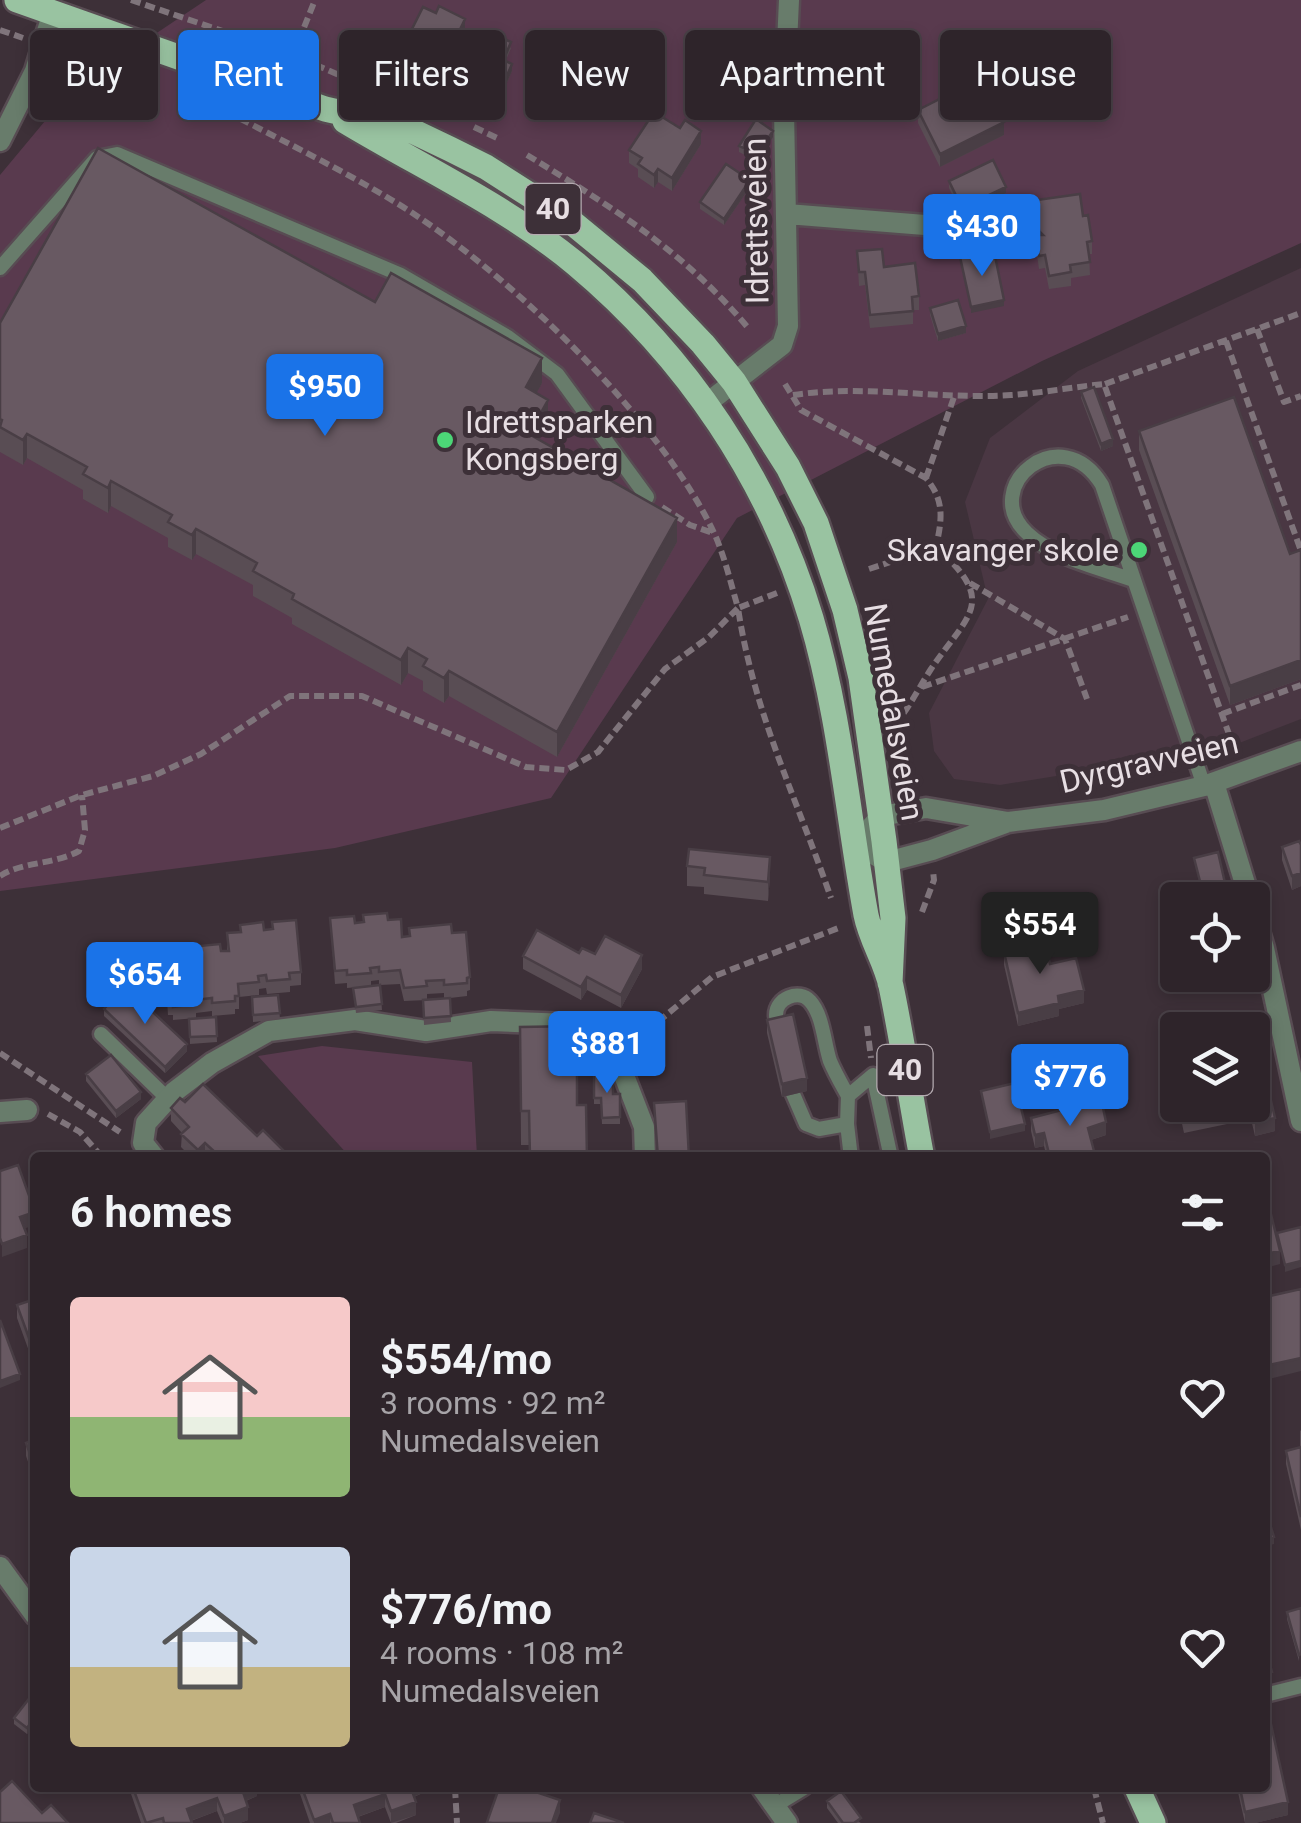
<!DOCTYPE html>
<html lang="en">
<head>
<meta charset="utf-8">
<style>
  :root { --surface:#2e242a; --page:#3a3036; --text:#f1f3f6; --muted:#a7a4a8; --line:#494147; --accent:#1a73e8 }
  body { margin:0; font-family:Roboto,sans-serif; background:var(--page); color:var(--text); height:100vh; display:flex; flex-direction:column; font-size:38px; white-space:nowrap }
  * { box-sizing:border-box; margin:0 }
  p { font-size:32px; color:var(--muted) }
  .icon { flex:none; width:55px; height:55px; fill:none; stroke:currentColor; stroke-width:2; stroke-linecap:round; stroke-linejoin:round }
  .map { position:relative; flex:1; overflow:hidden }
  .details { position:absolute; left:30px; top:1152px; width:1240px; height:640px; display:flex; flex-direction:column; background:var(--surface); border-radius:10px; box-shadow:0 5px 15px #0003,0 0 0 2px var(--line) }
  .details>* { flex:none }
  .guide { position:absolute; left:30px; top:30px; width:1242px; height:90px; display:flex; gap:20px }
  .controls { position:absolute; left:1160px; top:882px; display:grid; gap:20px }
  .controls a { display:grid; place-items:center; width:110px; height:110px; border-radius:10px; background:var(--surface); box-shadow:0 5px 15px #0003,0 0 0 2px var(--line); font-size:50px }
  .price { position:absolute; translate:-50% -85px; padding:0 22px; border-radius:10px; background:var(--accent); color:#fff; font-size:32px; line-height:65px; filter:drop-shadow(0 2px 5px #0008) }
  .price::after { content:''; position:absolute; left:50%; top:60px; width:30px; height:22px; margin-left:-15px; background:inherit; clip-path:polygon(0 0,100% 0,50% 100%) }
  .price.on { background:#222; color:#fff }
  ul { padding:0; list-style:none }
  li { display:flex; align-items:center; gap:30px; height:250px; padding:0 40px }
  li span { display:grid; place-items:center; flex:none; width:280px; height:200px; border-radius:10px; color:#555 }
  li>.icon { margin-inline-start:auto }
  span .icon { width:120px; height:120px; fill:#fffc; stroke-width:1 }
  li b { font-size:42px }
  h2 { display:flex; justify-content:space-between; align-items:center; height:120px; padding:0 40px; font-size:42px }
  .chip { padding:0 35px; border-radius:10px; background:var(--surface); box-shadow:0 5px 15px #0003,0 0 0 2px var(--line); font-size:35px; line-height:90px }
  .chip.on { background:var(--accent); color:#fff }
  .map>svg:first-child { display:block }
</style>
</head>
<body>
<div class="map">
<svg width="1301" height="1823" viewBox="0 0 1301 1823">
  <rect width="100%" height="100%" fill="#3d3038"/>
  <path fill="#4a3743" d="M1301 268V719L1224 749 1000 785 954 779 934 751 929 713 988 599 965 502 990 438 1078 371Z"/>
  <path fill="#593a4e" d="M206 0H1301V243L1042 361 737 518 551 798 335 848 0 891V175L70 91Z
    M322 1046 472 1062 477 1157H350L258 1056Z"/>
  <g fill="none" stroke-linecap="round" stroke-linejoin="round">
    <g stroke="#584c53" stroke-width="19">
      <path id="service" d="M0 268 97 158 117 154 401 275 508 337 557 374 647 497
        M1133 580C1100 568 1053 558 1027 533 978 487 1061 417 1102 485L1204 786
        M779 1030C778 1025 776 1020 776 1015 776 998 799 989 810 1001 823 1015 824 1043 830 1061 835 1073 842 1085 848 1096
        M101 1034 168 1099
        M793 1094 806 1124 819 1129 847 1124
        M851 1158 847 1124 848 1096 873 1075 891 1158
        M1265 1695 1301 1686
        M776 1805 804 1788"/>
    </g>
    <g stroke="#584c53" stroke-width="25">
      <path id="minor" d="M0 141 35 71 53 12
        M787 214 975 229
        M706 404 782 345 788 326 784 110 789 0
        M1214 783 1250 900
        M1008 822 926 808 881 816 856 844 887 862 932 850 1008 822 1104 810 1204 786 1301 751
        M1252 908 1264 948 1301 1121
        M0 1112 27 1110
        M155 1158 143 1143 146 1123 174 1092 212 1063 269 1031 355 1020 426 1031 491 1021 569 1024 613 1047 644 1127 645 1158
        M0 1567 35 1615
        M762 1788 787 1823"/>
    </g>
    <g stroke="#584c53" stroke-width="30">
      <path id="primary" d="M17 0 325 109 404 127 450 149 486 167 569 220 642 280 703 344 734 382 788 467 816 523 845 610 861 678 884 841 893 918 890 983
        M345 121C423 168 506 206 576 264 687 357 769 479 811 618 840 715 848 817 866 915 871 940 886 962 891 986 903 1043 911 1101 922 1158
        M1137 1788 1153 1823"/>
    </g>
    <path stroke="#7f747b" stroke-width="6" stroke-dasharray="10 5" stroke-linecap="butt" d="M131 0 293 55 369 88
      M0 30 23 38
      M293 55 315 0
      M474 127 499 139
      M527 155C612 207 685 252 749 329
      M1257 329 1284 402 1301 396
      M1226 341 1301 551
      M785 384 801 410 926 478C945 501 942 519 936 547 999 603 968 614 931 669 920 686 911 704 898 721
      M1105 384 1301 313
      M793 395C866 384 938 400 1011 395 1042 393 1073 387 1104 384L1235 751
      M926 478 955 394
      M662 507 690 525 713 533
      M869 569 936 547
      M970 583 1065 639 1087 699
      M777 593 738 608C754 714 797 799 831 898
      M922 687 1128 617
      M1222 714 1301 685
      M0 828 82 795 153 776 201 754 290 696H362L526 767 566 770 598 752 665 669 709 637 738 608C731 584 725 558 715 535 661 418 500 264 390 199 340 169 287 143 235 116
      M0 876C24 861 53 865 79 851L85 830 82 795
      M922 912 934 880 933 871
      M867 1026 871 1058
      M632 1037 653 1026 712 977 841 927
      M0 1053 120 1132
      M48 1114 80 1132 103 1158
      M455 1788 457 1823
      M1094 1788 1103 1823"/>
    <use href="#service" stroke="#687c6b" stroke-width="14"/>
    <use href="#minor" stroke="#687c6b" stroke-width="20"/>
    <use href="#primary" stroke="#99c3a1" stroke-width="25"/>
  </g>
  <path fill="#594d54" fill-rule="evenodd" d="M465 32 446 72 433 66 430 73 416 66V58L406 54V41Z
    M489 32 511 48 506 60 512 71 500 98 466 82V76Z
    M918 110 1004 135 940 167 918 123Z
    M773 137 757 161 739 152V146Z
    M701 144 672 191 658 182 654 188 638 177V169L629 163V150Z
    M949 181 1006 193 962 215 949 188Z
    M750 187 724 225 700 209V202Z
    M1037 200 1083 216 1092 241V254H1089L1090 275 1071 278V286L1049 289 1045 268 1039 269 1036 248V235H1038Z
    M857 251 919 296V310H913V324L870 328 865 285 859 286Z
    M375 302 542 383 536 393 548 424 539 440 677 542 557 757 449 696 444 703 423 691V681L408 673 401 685 292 624V618L253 596V585L196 554 192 560 168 547V538L111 506 108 513 83 499V490L27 458 23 465 0 452V323Z
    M930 308 966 333 938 341 930 315Z
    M1081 392 1113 446 1101 451 1081 398Z
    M1139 431 1290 554 1301 550V679L1230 705 1139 450Z
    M1301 845V886L1292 890 1282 860V847Z
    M687 866 770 876 768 901 704 894V887L687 886Z
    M330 918 355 923 388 920 402 937 452 933 470 977V990L467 991V996L450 998 451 1022 424 1025 423 1000 444 998V993L427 994V1000L404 1001 400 984 380 985 382 1010 356 1013 353 988 369 986 347 988V983L335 984ZM379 980V985L371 986V981Z
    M1178 922V972L1169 937V924Z
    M264 930 301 972V985L290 986V992L267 994 266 988 259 989V995L239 997V1009H235V1014L212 1016V1011L196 1013V1018L173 1020V1015H168L164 956 227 951V933Z
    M1004 952 1050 964 1084 1003 1059 1009V1016L1018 1026 1004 965Z
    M579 953 595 954 642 969 621 1008 587 990 581 1000 523 969V956Z
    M278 995 280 1019 253 1022 252 997Z
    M104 1009 187 1051 165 1073 104 1016Z
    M216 1017 217 1042 190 1044 189 1019Z
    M767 1020 807 1091 782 1097 767 1033Z
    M520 1027 577 1105 529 1145H521Z
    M86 1074 141 1099 116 1118 86 1081Z
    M594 1075 613 1094H620V1124H602L601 1104H594Z
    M185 1102 257 1136 291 1158H207L205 1156 203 1158H192L181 1147 182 1133 171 1121V1108Z
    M1178 1105H1252L1275 1131 1255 1136 1251 1119 1184 1133Z
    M1031 1118 1106 1135 1091 1140 1094 1158H1047L1044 1146 1035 1148 1031 1131Z
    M35 1299 34 1365 17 1318V1305Z
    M1301 1430V1530L1286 1464V1451L1300 1447V1431Z
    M35 1439V1482L26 1456V1443Z
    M1301 1608 1299 1661 1287 1619V1612Z
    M35 1691V1724L27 1734 14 1724V1718Z
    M129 1788H257V1796L246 1801 248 1820 240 1823H222L217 1811 191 1821 192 1823H141Z
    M298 1788H425V1792L414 1797 416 1815 396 1823H391L385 1807 358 1817 360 1823H310Z
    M1237 1788H1265L1288 1815 1255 1823H1245Z
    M827 1801 861 1823H838L827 1808Z"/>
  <path fill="#493e45" d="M465 19V32L446 72V59Z
    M433 53V66L430 73V60Z
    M512 64V71L500 98V91Z
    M1004 122V135L940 167V154Z
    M701 131V144L672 191V178Z
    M773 131V137L757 161V154Z
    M658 169V182L654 188V175Z
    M750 180V187L724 225V219Z
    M1006 187V193L962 215V208Z
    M1004 300V306L971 313V307Z
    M966 326V333L938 341V334Z
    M542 358V383L526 412V387Z
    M548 400V424L529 459V434Z
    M27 434V458L23 465V440Z
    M1113 439V446L1101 451V444Z
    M111 481V506L108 513V488Z
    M677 518V542L557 757V732Z
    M196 529V554L192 560V535Z
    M408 648V673L401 685V660Z
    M1301 660V679L1230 705V686Z
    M449 671V696L444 703V678Z
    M770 857V876L768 901V882Z
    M1301 873V886L1292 890V876Z
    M1227 892V899L1204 900V897Z
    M642 955V969L621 1008V995Z
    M1181 975H1223V977L1181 987Z
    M587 977V990L581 1000V987Z
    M1084 990V1003L1059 1009V1016L1018 1026V1013L1058 996Z
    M187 1044V1051L165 1073V1067Z
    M807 1078V1091L782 1097V1084Z
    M141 1092V1099L116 1118V1111Z
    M1275 1118V1131L1255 1136V1122Z
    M1106 1122V1135L1088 1141V1128Z
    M1025 1124V1131L990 1139V1132Z
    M1044 1133V1146L1035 1148V1135Z
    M205 1143V1156L203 1158H198V1150Z
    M1094 1151V1158H1068Z
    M35 1212V1225L20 1230V1217Z
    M27 1235V1248L2 1257V1244Z
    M1280 1251V1264L1265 1268V1254Z
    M1301 1261V1267L1285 1272V1265Z
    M1301 1358V1371L1265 1380V1366Z
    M20 1374V1380L0 1388V1381Z
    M1274 1537V1544L1265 1546V1540Z
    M1272 1672V1685L1265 1687V1674Z
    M35 1717V1724L27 1734V1728Z
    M246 1788H257V1796L242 1802V1789Z
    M410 1788H425V1792L410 1798Z
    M385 1794V1807L354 1818V1805Z
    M217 1798V1811L187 1822V1809Z
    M560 1800V1813L556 1823H552Z
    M416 1802V1815L391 1823V1811Z
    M1288 1802V1815L1255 1823H1245V1812Z
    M248 1807V1820L240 1823H224V1816Z
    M330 1814V1823H314V1820Z"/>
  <path fill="#685962" stroke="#493e45" stroke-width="2.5" d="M439 6 465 19 446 59 433 53 430 60 416 53 419 47 406 41 423 7 436 13Z
    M489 32 511 42 506 54 502 52 499 58 512 64 500 91 466 76Z
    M981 78 1004 122 940 154 918 110Z
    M654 112 680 128 685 120 701 131 672 178 658 169 654 175 638 164 642 158 629 150Z
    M756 119 773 131 757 154 739 146Z
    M98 148 375 302 391 273 542 358 526 387 548 400 529 434 677 518 557 732 449 671 444 678 423 666 427 659 408 648 401 660 292 599 294 594 253 571 257 563 196 529 192 535 168 522 172 515 111 481 108 488 83 474 87 467 27 434 23 440 0 427 2 420 0 419V323Z
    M993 160 1006 187 962 208 949 181Z
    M726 164 750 180 724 219 700 202Z
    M1080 194 1083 216 1088 215 1092 241 1087 242 1090 262 1070 265 1071 272 1049 276 1045 255 1039 256 1036 235H1043L1039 231 1037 200Z
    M882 249 884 267 915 263 919 296 912 297 913 311 870 315 865 272H859L857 251Z
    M994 251 1004 300 971 307 960 257Z
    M958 300 966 326 938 334 930 308Z
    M1094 387 1113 439 1101 444 1081 392Z
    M1234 397 1290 554 1301 550V660L1230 686 1139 431Z
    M1299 841 1301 845V873L1292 876 1282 847Z
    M689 849 770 857 768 882 704 875 705 868 687 866Z
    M1218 852 1227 892 1204 897 1194 858Z
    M387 913 388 920 401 919 402 937 410 936 409 928 451 924 452 933 466 932 470 977 467 978V983L444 985V980L426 981 427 986 404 988 400 970 379 972V967L370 968 371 973 347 975V970L335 971 330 918 354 916 355 923 364 922 363 915Z
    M296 920 301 972 289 973 290 979 267 981 266 975 258 976 259 982 238 984 239 996H235V1001L212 1003V998L195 1000 196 1004 173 1007V1002H168L164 956 179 955 178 948 220 944 221 951H229L227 933 241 932 240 925 263 922 264 930 273 929 272 922Z
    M1178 922V959L1169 924Z
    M537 930 579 953 582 948 595 954 605 936 642 955 621 995 587 977 581 987 523 956Z
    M1045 942 1050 964 1076 958 1084 990 1058 996 1059 1003 1018 1013 1004 952Z
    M380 985 382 1004 356 1007 353 988Z
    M125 986 187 1044 165 1067 104 1009Z
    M278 995 280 1013 253 1015 252 997Z
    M450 998 451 1016 424 1018 423 1000Z
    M793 1014 807 1078 782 1084 767 1020Z
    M216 1017 217 1036 190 1037 189 1019Z
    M577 1026V1105H586L587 1158H530L529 1111H521L520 1027Z
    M111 1055 141 1092 116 1111 86 1074Z
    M613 1074V1094H620V1117L602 1118 601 1098H594V1075Z
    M1015 1083 1025 1124 990 1132 981 1091Z
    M203 1084 257 1136 263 1130 291 1158H211L216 1153 205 1143 198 1150 181 1134 189 1127 171 1108 180 1098 185 1102Z
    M1268 1088 1275 1118 1255 1122 1251 1106 1184 1120 1181 1105H1252V1091Z
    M686 1101 689 1158H658L654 1103Z
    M1096 1101 1102 1103 1106 1122 1088 1128 1094 1151 1068 1158H1050L1044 1133 1035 1135 1031 1118Z
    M878 1151 880 1158H850Z
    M609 1152H630V1158H609Z
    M18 1165 35 1212 20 1217 27 1235 2 1244 0 1238V1171Z
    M1265 1190 1280 1251 1265 1254Z
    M1301 1227V1261L1285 1265 1277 1233Z
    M1301 1289V1358L1265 1366V1297Z
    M35 1299V1352H34L17 1305Z
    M0 1320 20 1374 0 1381Z
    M35 1439V1468L26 1443Z
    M1301 1447V1517L1286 1451Z
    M1269 1521 1274 1537 1265 1540V1522Z
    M1301 1608V1654L1299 1655 1287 1612Z
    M1265 1648 1272 1672 1265 1674Z
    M35 1691V1717L27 1728 14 1718Z
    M1265 1715H1269L1288 1802 1245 1812 1240 1788H1265Z
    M12 1781 42 1813 51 1805 68 1823H0V1792Z
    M133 1788H246L242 1789 248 1807 224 1816 217 1798 187 1809 192 1823H164L163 1818 146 1823Z
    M302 1788H411L416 1802 391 1811 385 1794 354 1805 360 1823H333L330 1814 314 1820Z
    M499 1788H524L560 1800 552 1823H492L487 1822Z
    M841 1791 861 1818 854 1823H843L827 1801Z
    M594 1813 624 1823H590Z"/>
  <g fill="#4cd677" stroke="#3d3038" stroke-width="4">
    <circle cx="445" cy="440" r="10"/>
    <circle cx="1139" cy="550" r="10"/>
  </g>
  <g text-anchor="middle" stroke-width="10" stroke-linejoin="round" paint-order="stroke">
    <g fill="#3d3038" stroke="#b4aab0" stroke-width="2.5">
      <rect x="525.5" y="184" width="55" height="50" rx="8"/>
      <rect x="877.5" y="1045" width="55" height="50" rx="8"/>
    </g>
    <g font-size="30" font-weight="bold" fill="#e7dee3">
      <text x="553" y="219">40</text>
      <text x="905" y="1080">40</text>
    </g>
    <g font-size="32" fill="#e7dee3" stroke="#3d3038">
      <text transform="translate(756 221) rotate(-91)" y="11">Idrettsveien</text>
      <text transform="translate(894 712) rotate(80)" y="11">Numedalsveien</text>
      <text transform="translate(1149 762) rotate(-13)" y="11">Dyrgravveien</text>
    </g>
    <g font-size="32" fill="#e7dee3" stroke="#3d3038" text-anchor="start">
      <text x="465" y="433">Idrettsparken<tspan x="465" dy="37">Kongsberg</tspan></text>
      <text x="1119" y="561" text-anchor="end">Skavanger skole</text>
    </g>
  </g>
</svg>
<div class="controls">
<a><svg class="icon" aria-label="locate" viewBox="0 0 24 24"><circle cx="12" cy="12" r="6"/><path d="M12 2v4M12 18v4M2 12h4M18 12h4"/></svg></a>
<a><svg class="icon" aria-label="layers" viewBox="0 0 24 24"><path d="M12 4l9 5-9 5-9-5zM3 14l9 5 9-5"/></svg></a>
</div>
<b class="price" style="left:982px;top:279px">$430</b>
<b class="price" style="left:325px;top:439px">$950</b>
<b class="price on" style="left:1040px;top:977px">$554</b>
<b class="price" style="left:145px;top:1027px">$654</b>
<b class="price" style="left:607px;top:1096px">$881</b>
<b class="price" style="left:1070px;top:1129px">$776</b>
<div class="guide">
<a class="chip">Buy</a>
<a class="chip on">Rent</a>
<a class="chip">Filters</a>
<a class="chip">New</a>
<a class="chip">Apartment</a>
<a class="chip">House</a>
</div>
<section class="details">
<h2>6 homes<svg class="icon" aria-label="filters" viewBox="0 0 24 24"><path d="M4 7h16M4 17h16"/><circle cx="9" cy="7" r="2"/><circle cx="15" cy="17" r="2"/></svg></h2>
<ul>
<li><span style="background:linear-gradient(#f6c9c9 60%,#8fb573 0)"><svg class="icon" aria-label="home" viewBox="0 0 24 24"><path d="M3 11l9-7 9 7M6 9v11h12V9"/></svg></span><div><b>$554/mo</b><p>3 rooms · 92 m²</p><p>Numedalsveien</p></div><svg class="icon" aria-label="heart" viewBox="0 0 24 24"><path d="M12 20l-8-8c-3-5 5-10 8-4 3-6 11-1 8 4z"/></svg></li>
<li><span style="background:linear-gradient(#c9d6e8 60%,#c2b280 0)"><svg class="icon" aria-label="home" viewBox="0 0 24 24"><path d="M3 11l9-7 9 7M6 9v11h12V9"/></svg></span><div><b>$776/mo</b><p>4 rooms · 108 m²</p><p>Numedalsveien</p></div><svg class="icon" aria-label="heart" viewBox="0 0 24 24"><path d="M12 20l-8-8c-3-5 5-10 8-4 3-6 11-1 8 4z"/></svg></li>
</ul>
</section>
</div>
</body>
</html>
